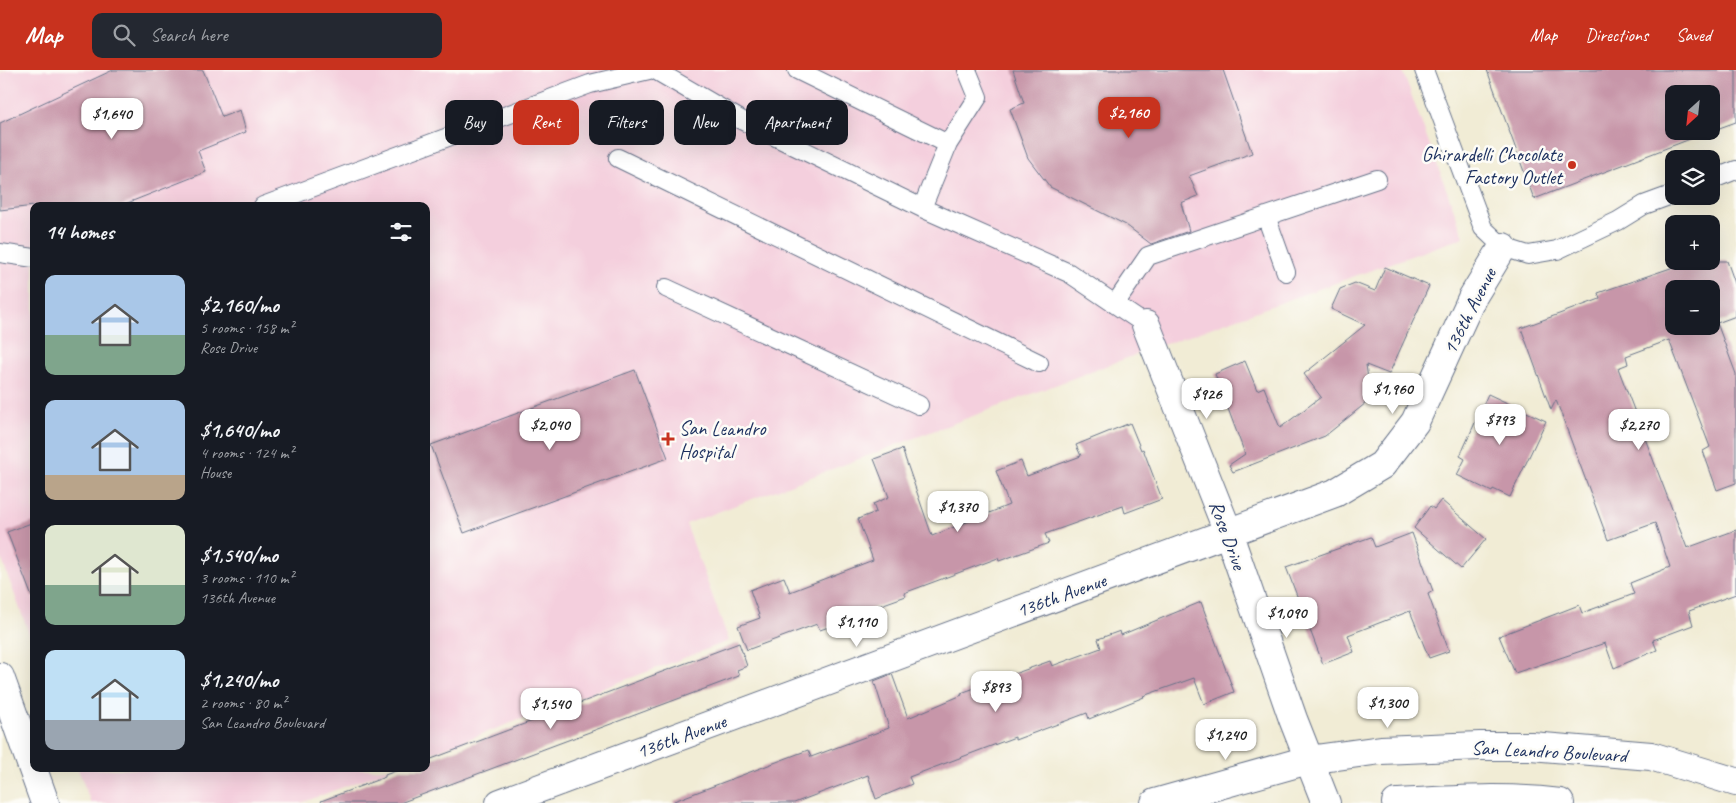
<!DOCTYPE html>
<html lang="en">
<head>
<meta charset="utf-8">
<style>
  :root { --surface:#171b24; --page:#242831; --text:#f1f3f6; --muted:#9ea1a6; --accent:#c8321e }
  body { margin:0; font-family:Caveat,sans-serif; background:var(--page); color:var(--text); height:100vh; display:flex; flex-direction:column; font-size:19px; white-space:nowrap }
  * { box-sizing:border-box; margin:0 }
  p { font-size:16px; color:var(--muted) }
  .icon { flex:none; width:28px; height:28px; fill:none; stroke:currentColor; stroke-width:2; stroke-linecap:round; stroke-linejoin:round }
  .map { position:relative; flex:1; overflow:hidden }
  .panel { position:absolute; left:30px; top:132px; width:400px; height:570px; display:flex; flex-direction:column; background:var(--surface); border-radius:10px; box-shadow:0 5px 20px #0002 }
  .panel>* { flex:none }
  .hud { position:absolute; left:445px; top:30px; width:475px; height:45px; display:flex; gap:10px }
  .needle { width:32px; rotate:207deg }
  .tools { position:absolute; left:1665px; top:15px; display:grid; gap:10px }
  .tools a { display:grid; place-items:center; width:55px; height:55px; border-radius:10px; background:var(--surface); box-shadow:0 5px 20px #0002; font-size:25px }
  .price { position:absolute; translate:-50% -42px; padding:0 11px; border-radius:10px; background:#fff; color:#222; font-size:16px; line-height:32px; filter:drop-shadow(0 1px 2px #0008) }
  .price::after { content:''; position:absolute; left:50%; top:30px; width:15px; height:11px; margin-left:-8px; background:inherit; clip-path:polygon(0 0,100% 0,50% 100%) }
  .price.current { background:var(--accent); color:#fff }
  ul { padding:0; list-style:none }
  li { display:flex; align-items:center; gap:15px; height:125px; padding:0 15px }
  li span { display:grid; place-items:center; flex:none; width:140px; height:100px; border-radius:10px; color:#555 }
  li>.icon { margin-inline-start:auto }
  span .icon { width:60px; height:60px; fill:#fffc; stroke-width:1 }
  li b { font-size:21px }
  h2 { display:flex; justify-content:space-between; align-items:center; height:60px; padding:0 15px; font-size:21px }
  .tag { padding:0 18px; border-radius:10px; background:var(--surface); box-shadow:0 5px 20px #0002; font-size:18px; line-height:45px }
  .tag.current { background:var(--accent); color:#fff }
  header { display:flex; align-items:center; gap:30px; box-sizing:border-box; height:70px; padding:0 25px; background:var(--accent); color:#fff }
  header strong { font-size:24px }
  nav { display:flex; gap:28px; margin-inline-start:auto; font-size:18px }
  .search { width:350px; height:45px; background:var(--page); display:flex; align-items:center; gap:12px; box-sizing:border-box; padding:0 18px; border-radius:10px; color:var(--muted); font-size:19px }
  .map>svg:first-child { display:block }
</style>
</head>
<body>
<header>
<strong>Map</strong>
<div class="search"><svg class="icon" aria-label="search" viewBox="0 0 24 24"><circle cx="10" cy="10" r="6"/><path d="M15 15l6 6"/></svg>Search here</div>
<nav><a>Map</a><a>Directions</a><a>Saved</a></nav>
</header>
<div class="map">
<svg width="1736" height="733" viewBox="0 0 1736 733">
  <rect width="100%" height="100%" fill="#fdfcf7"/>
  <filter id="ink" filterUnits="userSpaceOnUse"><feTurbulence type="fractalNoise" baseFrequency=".02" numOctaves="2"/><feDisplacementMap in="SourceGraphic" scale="10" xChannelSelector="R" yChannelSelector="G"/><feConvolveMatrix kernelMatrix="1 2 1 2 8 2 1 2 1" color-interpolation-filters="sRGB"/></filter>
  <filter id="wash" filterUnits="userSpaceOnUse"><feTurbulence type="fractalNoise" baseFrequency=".0096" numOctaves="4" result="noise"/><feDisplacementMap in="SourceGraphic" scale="20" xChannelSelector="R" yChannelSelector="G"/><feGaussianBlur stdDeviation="1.12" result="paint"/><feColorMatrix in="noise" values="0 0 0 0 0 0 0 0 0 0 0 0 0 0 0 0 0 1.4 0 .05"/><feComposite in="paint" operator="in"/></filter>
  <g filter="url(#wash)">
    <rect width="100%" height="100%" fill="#f1ecd5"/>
    <path fill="#f4cfdd" d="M8 0H1402L1464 167 1135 285 686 454 729 571 426 685V136H34V577L0 485V3Z
      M78 699H391L301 733H91Z"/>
    <g id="blocks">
      <path fill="#c796a9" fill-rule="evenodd" d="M113 0H203L222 47 240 40 246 62 198 81 206 102 120 136H34L0 140V53Z
        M1013 0H1223L1252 83 1189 106 1198 126 1181 133 1189 161 1151 174 1126 155 1050 117 1028 88 1010 39 1024 33Z
        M1487 0H1736V52L1711 61V24H1674V61H1711L1534 129Z
        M1691 191H1727L1736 216V246L1717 253 1736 304V413L1717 420 1703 381 1710 377 1669 270 1626 286 1628 294 1618 298 1687 478 1736 460V524L1689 541 1693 555 1653 570 1657 580 1614 598 1605 573 1515 603 1499 566 1579 535 1582 543 1634 524 1630 513 1670 497 1655 453 1608 470 1556 330 1551 340 1521 258 1600 229 1598 223ZM1674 219H1711V256H1674Z
        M1385 197 1429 216 1389 304 1366 295 1371 329 1325 366 1233 402 1229 395 1245 384 1215 304 1245 291 1257 320 1264 317 1280 358 1321 327 1304 304 1365 255 1331 239 1340 219 1355 213 1375 221Z
        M635 300 668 388 464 463 431 375Z
        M1488 324 1546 351 1510 427 1493 419 1492 422 1457 405 1465 389 1460 386Z
        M1130 353 1141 380 1143 379 1162 429 1125 443 1123 436 1045 464 1049 473 999 491 998 488 904 523 906 526 856 544 857 547 820 560 817 554 747 580 738 556 760 548 750 520 784 507 790 522 873 490 858 449 876 442 873 434 889 427 874 389 902 379 932 466 1009 435 996 401 1021 391 1027 406 1081 386 1076 375Z
        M1441 430 1486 469 1461 499 1414 458 1430 436 1434 439Z
        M34 452V527H32L7 462Z
        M1412 463 1433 521 1428 524 1449 581 1429 588 1410 541 1348 565 1354 582 1323 594 1286 497 1371 467 1375 477Z
        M1201 532 1234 622 1204 634 1194 608 1143 626 1144 627 1089 649 1087 643 1015 670V667L909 707 912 714 876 729 868 705 794 733H674V731L808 680 811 687 889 658 874 611 892 604 908 648 962 625 961 623 1050 591 1052 596 1101 578 1098 569 1120 561 1121 565Z
        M739 573 747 596 737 600 739 606 400 733H322L321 731 385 707V705L401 699H426V691Z"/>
    </g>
  </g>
  <g filter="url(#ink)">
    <use href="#blocks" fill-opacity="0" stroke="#667188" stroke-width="1"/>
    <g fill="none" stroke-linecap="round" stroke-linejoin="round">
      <g stroke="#667188" stroke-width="20">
        <path id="lane" d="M655 0 741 50 922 138
          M797 0 948 74 978 27 967 0
          M1424 0 1483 158 1503 177 1528 185 1557 180 1618 151 1644 135 1674 124
          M948 74 922 138 1069 203 1146 255
          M618 88 1039 293
          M1711 110 1736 100
          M263 136 590 14 649 0
          M1266 146 1286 202
          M0 183 34 188
          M666 218 919 335
          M1115 234 1148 186 1377 109"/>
      </g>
      <g stroke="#667188" stroke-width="30">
        <path id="street" d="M1146 255 1228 462 1293 649 1326 733
          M500 733 1335 423 1382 395 1415 352 1472 228 1503 177"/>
      </g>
      <g stroke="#667188" stroke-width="30">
        <path id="secondary" d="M1155 733 1308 690 1381 680 1480 676H1531L1651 686 1736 712
          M1396 733C1451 730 1505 726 1560 733"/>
      </g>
      <g stroke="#667188" stroke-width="30">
        <path id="primary" d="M0 607 45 733"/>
      </g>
      <use href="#lane" stroke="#fff" stroke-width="18"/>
      <use href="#street" stroke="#fff" stroke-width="28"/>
      <use href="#secondary" stroke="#fff" stroke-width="28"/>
      <use href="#primary" stroke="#fff" stroke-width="28"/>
    </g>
  </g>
  <g fill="#c8321e" stroke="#fdfcf7" stroke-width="2">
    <circle cx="1572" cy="95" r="5"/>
    <path d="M665.5 361.5h5v5h5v5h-5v5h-5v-5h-5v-5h5z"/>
  </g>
  <g text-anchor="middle" stroke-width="5" stroke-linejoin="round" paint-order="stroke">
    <g font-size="20" fill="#1b2f5e" stroke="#fdfcf7" text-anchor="end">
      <text x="1562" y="91">Ghirardelli Chocolate<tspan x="1562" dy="23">Factory Outlet</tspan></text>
      <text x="679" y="365" text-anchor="start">San Leandro<tspan x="679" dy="23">Hospital</tspan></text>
    </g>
    <g font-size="20" fill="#1b2f5e" stroke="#fdfcf7">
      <text transform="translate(1469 241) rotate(-63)" y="7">136th Avenue</text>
      <text transform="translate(1228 465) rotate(70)" y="7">Rose Drive</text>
      <text transform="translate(1061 525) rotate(-20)" y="7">136th Avenue</text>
      <text transform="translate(681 666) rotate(-20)" y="7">136th Avenue</text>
      <text transform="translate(1549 681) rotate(3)" y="7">San Leandro Boulevard</text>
    </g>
  </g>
</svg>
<div class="tools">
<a><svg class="needle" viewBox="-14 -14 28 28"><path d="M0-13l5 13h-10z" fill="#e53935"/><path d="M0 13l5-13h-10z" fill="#9ea1a6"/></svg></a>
<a><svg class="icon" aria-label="layers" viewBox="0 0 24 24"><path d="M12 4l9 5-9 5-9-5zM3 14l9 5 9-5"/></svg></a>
<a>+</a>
<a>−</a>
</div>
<b class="price current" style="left:1129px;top:69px">$2,160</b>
<b class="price" style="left:112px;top:70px">$1,640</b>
<b class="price" style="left:1393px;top:345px">$1,960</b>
<b class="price" style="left:1207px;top:350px">$926</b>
<b class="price" style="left:1500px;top:376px">$793</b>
<b class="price" style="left:550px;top:381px">$2,040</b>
<b class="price" style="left:1639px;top:381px">$2,270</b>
<b class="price" style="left:958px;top:463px">$1,370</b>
<b class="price" style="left:1287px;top:569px">$1,090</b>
<b class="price" style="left:857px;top:578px">$1,110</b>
<b class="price" style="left:996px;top:643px">$893</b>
<b class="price" style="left:1388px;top:659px">$1,300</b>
<b class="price" style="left:551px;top:660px">$1,540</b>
<b class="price" style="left:1226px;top:691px">$1,240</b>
<div class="hud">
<a class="tag">Buy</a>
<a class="tag current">Rent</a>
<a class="tag">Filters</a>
<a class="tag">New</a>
<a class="tag">Apartment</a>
</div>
<section class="panel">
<h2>14 homes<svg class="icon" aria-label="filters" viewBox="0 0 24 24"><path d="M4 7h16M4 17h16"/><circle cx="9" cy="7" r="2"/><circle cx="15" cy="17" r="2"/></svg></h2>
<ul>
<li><span style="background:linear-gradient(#a9c7e8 60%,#7fa58c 0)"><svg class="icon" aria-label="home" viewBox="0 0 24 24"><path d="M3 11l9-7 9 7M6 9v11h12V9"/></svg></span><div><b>$2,160/mo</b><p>5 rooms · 158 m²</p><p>Rose Drive</p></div></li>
<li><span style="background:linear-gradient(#a9c7e8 75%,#b9a48a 0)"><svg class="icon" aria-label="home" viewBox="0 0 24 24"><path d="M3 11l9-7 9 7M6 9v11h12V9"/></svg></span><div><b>$1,640/mo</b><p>4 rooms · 124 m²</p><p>House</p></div></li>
<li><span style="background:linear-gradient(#dfe7d0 60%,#7fa58c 0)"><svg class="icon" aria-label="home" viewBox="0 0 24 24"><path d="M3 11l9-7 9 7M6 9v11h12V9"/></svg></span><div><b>$1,540/mo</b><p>3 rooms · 110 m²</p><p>136th Avenue</p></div></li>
<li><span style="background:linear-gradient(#bfe0f5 70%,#9aa5b1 0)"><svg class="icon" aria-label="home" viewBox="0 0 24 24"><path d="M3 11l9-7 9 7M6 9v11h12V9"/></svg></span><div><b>$1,240/mo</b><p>2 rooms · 80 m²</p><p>San Leandro Boulevard</p></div></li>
</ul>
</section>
</div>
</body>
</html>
